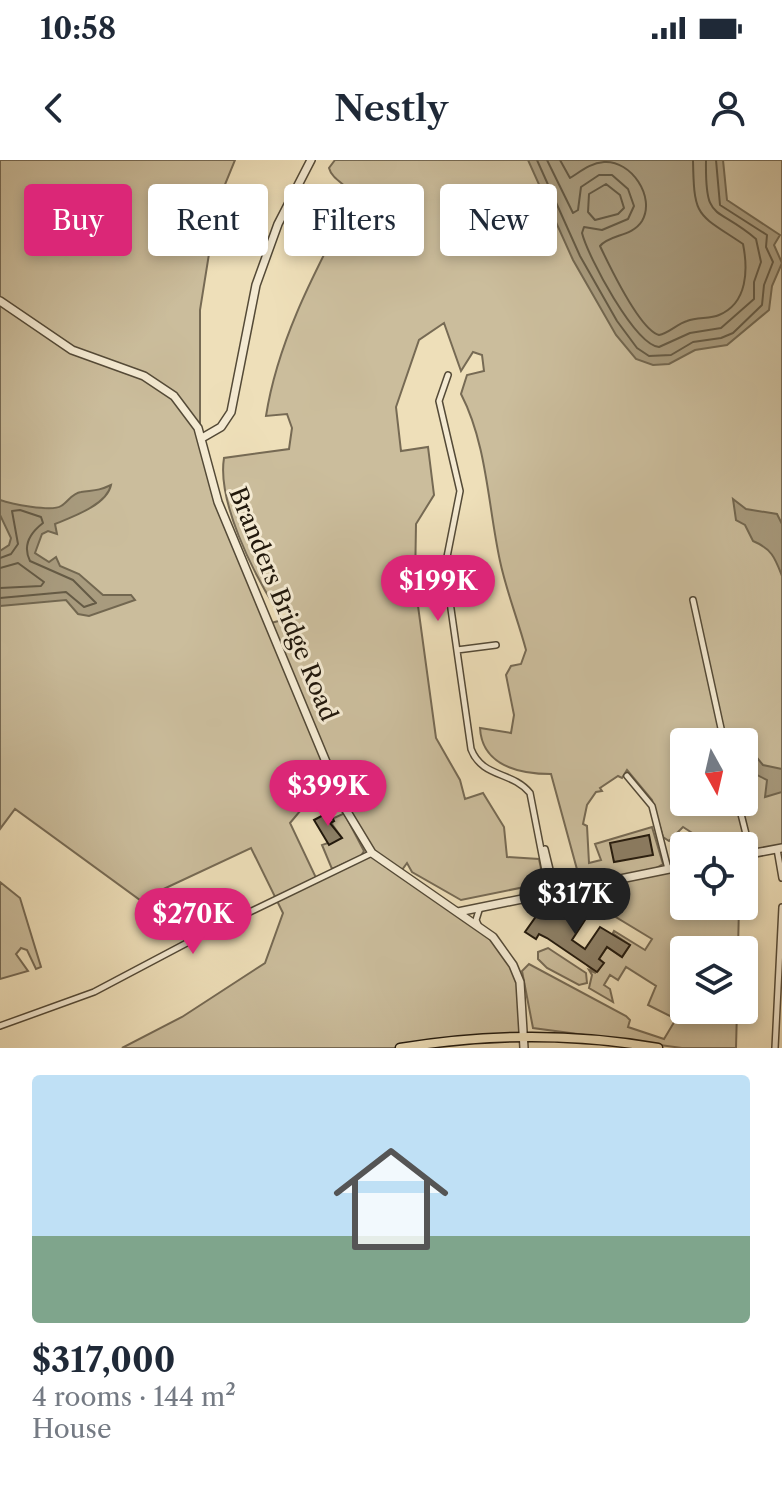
<!DOCTYPE html>
<html lang="en">
<head>
<meta charset="utf-8">
<style>
  :root { --surface:#fff; --page:#f2f2f3; --text:#1f2937; --muted:#747a83; --line:#e0e1e3; --accent:#db2777 }
  body { margin:0; font-family:"Libre Caslon Text",serif; background:var(--page); color:var(--text); height:100vh; display:flex; flex-direction:column; font-size:30px; white-space:nowrap }
  * { box-sizing:border-box; margin:0 }
  p { font-size:26px; color:var(--muted) }
  .icon { flex:none; width:44px; height:44px; fill:none; stroke:currentColor; stroke-width:2; stroke-linecap:round; stroke-linejoin:round }
  .map { position:relative; height:888px; overflow:hidden }
  .side { display:flex; flex-direction:column; background:var(--surface); flex:1 }
  .side>* { flex:none }
  .banner { position:absolute; left:24px; top:24px; width:734px; height:72px; display:flex; gap:16px }
  .needle { width:52px; rotate:172deg }
  .fabs { position:absolute; left:670px; top:568px; display:grid; gap:16px }
  .fabs a { display:grid; place-items:center; width:88px; height:88px; border-radius:8px; background:var(--surface); box-shadow:0 4px 12px #0003; font-size:40px }
  .price { position:absolute; translate:-50% -68px; padding:0 18px; border-radius:28px; background:var(--accent); color:#fff; font-size:26px; line-height:52px; filter:drop-shadow(0 2px 4px #0008) }
  .price::after { content:''; position:absolute; left:50%; top:48px; width:24px; height:18px; margin-left:-12px; background:inherit; clip-path:polygon(0 0,100% 0,50% 100%) }
  .price.active { background:#222; color:#fff }
  ul { padding:0; list-style:none }
  li { display:grid; align-content:center; gap:16px; height:424px; padding:0 32px }
  li+li { border-top:2px solid var(--line) }
  li span { display:grid; place-items:center; height:248px; border-radius:8px; color:#555 }
  li>.icon { margin-inline-start:auto }
  span .icon { width:144px; height:144px; fill:#fffc; stroke-width:1 }
  li b { font-size:34px }
  .pill { padding:0 28px; border-radius:8px; background:var(--surface); box-shadow:0 4px 12px #0003; font-size:28px; line-height:72px }
  .pill.active { background:var(--accent); color:#fff }
  .status { display:flex; justify-content:space-between; align-items:center; height:56px; padding:0 40px; background:var(--surface); direction:ltr }
  .status svg { height:22px; fill:currentColor }
  header { display:flex; justify-content:space-between; align-items:center; height:104px; padding:0 32px; background:var(--surface); font-size:36px; font-weight:600 }
  .map>svg:first-child { display:block }
</style>
</head>
<body>
<div class="status"><b>10:58</b><svg viewBox="0 0 49 12"><path d="M0 12V9h3v3zM5 12V6h3v6zM10 12V3h3v9zM15 12V0h3v12zM26 1h20v11H26zM47 4h2v5h-2z"/></svg></div>
<header><svg class="icon" aria-label="back" viewBox="0 0 24 24"><path d="M15 5l-7 7 7 7"/></svg>Nestly<svg class="icon" aria-label="person" viewBox="0 0 24 24"><circle cx="12" cy="8" r="4"/><path d="M4 21q1-7 8-7t8 7"/></svg></header>
<div class="map">
<svg width="782" height="888" viewBox="0 0 782 888">
  <rect width="100%" height="100%" fill="#eedfb9"/>
  <filter id="stains"><feTurbulence type="fractalNoise" baseFrequency=".0025" numOctaves="4"/><feColorMatrix values="0 0 0 0 .2 0 0 0 0 .09 0 0 0 0 .02 0 0 0 .5 -.17"/></filter>
  <radialGradient id="worn" r=".72"><stop offset=".6" stop-color="#630" stop-opacity="0"/><stop offset="1" stop-color="#630" stop-opacity=".3"/></radialGradient>
  <path fill="#cbbd9c" stroke="#766a54" stroke-width="2" fill-rule="evenodd" d="M0 0H235L217 44 200 150V273L218 342 339 634 300 651 290 663 317 720 372 693C410 720 508 776 518 821 522 838 521 858 523 876L395 888H122L182 857 265 803 283 753 251 688 140 740 15 649 0 669Z
    M335 0H782V686L744 693V686H703V680L683 667 669 681 663 677 652 640 627 610 622 618 618 616 600 628 602 631 596 632 587 645 583 664 587 666 589 703 601 700 595 684 652 667 663 704 651 711 581 724 551 614C518 614 482 605 480 568L511 573 514 555 506 515 511 506 521 504 526 490C518 460 506 430 500 401 488 346 487 284 461 234L467 215 484 211 482 195 473 192 461 211 444 163 419 180 396 247 401 291 428 287 434 335 416 364 415 424 436 578 460 620 465 639 483 633 504 667 507 697 539 699 543 718 539 724 461 740 412 712 407 703 402 710 408 717 372 689 349 649 271 463 290 458 294 453 277 450C253 413 217 341 224 298L289 289 292 268 287 254 266 256C278 178 318 106 354 36 348 25 332 20 329 8ZM684 582H744V642H684Z
    M342 649 364 691 361 696 332 709 322 685 342 678 332 664 334 658 343 654Z
    M684 706V746H739L738 790H684V850H737L736 888H682L533 868 522 811 529 804 626 856 630 860 628 867 664 879 676 859 648 845 656 826 626 807 618 820 610 815 604 825 610 829 613 842 589 828 592 815 589 810 596 813 587 805 598 811 603 803 599 799 607 787 622 797 630 785 614 774 610 779 614 771 645 790 652 779 604 750 595 748 591 753 588 746 569 732Z
    M0 722 20 738 41 807 36 809 27 790 21 788 16 794 28 811 0 819Z
    M548 788 586 813 587 823 579 825 547 808 538 799V792Z"/>
  <path fill="#a89b7e" stroke="#726750" stroke-width="2" d="M528 0H723L727 40 780 75 774 85 782 103 772 126 769 150 727 185 695 190 669 204 653 205 636 199 616 175 573 100Z
    M111 325C107 345 72 357 55 364L57 374 48 371 42 374 35 393 49 402 56 397 60 406 79 414 103 435H131L135 440 89 456 78 454 66 440 0 446V391L9 385 11 378 0 355V340C10 344 52 352 61 346 68 342 72 333 81 332 95 330 98 331 111 325Z
    M733 339 746 349 777 354 782 364V416C775 398 772 389 753 381L745 365 736 360Z
    M753 593 763 605 782 609V632L765 637 767 620 745 609 753 606Z"/>
  <g fill="none" stroke-linecap="round" stroke-linejoin="round">
    <path stroke="#645a45" stroke-width="2" d="M537 0 580 96 617 161 637 188 649 196 671 195 693 182 721 178 733 173 762 145 764 125 773 102 766 87 767 75 720 45 716 0
      M547 0 573 53 578 50 581 27 599 15H612L628 29 634 46 628 59 602 70 584 67 582 73C588 97 635 185 659 187L690 173 721 168 754 139V122L761 102 756 79C715 44 705 64 706 0
      M560 0 570 18C580 12 590 3 604 2 631 0 656 37 642 61 632 77 610 74 600 86 609 105 640 170 659 175 669 173 677 164 687 161 697 157 710 159 719 155 748 143 748 109 743 84 697 53 694 59 693 0
      M606 24 620 35 624 48 618 54 595 60 588 52 589 34Z
      M0 398 11 394 18 384 12 351 20 350 41 357 43 363C30 373 22 385 30 401L73 420 96 443 84 447 66 432 0 438
      M0 408 18 403 44 422 41 426 0 428"/>
  </g>
  <path fill="#8c7f66" stroke="#21180c" stroke-width="2" d="M329 652 334 661 330 663 342 678 329 685 314 660Z
    M649 675 653 695 614 702 610 683Z
    M554 745 585 760 572 780 585 789 600 767 630 785 622 797 607 787 599 799 604 803 597 812 547 778 539 774 536 779 525 772 542 748 549 753Z"/>
  <g fill="none" stroke-linecap="round" stroke-linejoin="round">
    <g stroke="#544a37" stroke-width="8">
      <path id="minor" d="M448 215 439 241 460 331 445 407 471 589C482 618 512 611 530 633L549 731
        M448 427 467 424 478 417
        M693 440 724 582
        M457 490 496 485
        M627 616 652 646 668 709
        M738 642 751 694
        M545 689 555 730
        M777 689 782 718
        M479 767 476 760 480 747
        M0 866 94 832 200 776 372 693
        M775 888 782 747"/>
    </g>
    <g stroke="#544a37" stroke-width="10">
      <path id="tertiary" d="M0 141 72 190 144 216 174 236 198 268 218 342 346 650 372 693 493 777 513 805 520 822 524 888
        M202 278 221 267 231 252 256 125 278 64 311 0
        M744 695 782 688
        M458 752 684 706"/>
    </g>
    <g stroke="#21180c" stroke-width="11">
      <path id="primary" d="M400 888C485 874 574 873 658 888"/>
    </g>
    <use href="#minor" stroke="#f4ead2" stroke-width="5"/>
    <use href="#tertiary" stroke="#f4ead2" stroke-width="7"/>
    <use href="#primary" stroke="#eedfb9" stroke-width="8"/>
  </g>
  <g text-anchor="middle" stroke-width="6" stroke-linejoin="round" paint-order="stroke">
    <g font-size="24" fill="#21180c" stroke="#f4ead2">
      <text transform="translate(283 444) rotate(68)" y="8">Branders Bridge Road</text>
    </g>
  </g>
  <rect width="100%" height="100%" filter="url(#stains)"/>
  <rect width="100%" height="100%" fill="url(#worn)"/>
</svg>
<div class="fabs">
<a><svg class="needle" viewBox="-14 -14 28 28"><path d="M0-13l5 13h-10z" fill="#e53935"/><path d="M0 13l5-13h-10z" fill="#747a83"/></svg></a>
<a><svg class="icon" aria-label="locate" viewBox="0 0 24 24"><circle cx="12" cy="12" r="6"/><path d="M12 2v4M12 18v4M2 12h4M18 12h4"/></svg></a>
<a><svg class="icon" aria-label="layers" viewBox="0 0 24 24"><path d="M12 4l9 5-9 5-9-5zM3 14l9 5 9-5"/></svg></a>
</div>
<b class="price" style="left:438px;top:463px">$199K</b>
<b class="price" style="left:328px;top:668px">$399K</b>
<b class="price active" style="left:575px;top:776px">$317K</b>
<b class="price" style="left:193px;top:796px">$270K</b>
<div class="banner">
<a class="pill active">Buy</a>
<a class="pill">Rent</a>
<a class="pill">Filters</a>
<a class="pill">New</a>
</div>
</div>
<section class="side">
<ul>
<li><span style="background:linear-gradient(#bfe0f5 65%,#7fa58c 0)"><svg class="icon" aria-label="home" viewBox="0 0 24 24"><path d="M3 11l9-7 9 7M6 9v11h12V9"/></svg></span><div><b>$317,000</b><p>4 rooms · 144 m²</p><p>House</p></div></li>
</ul>
</section>
</body>
</html>
